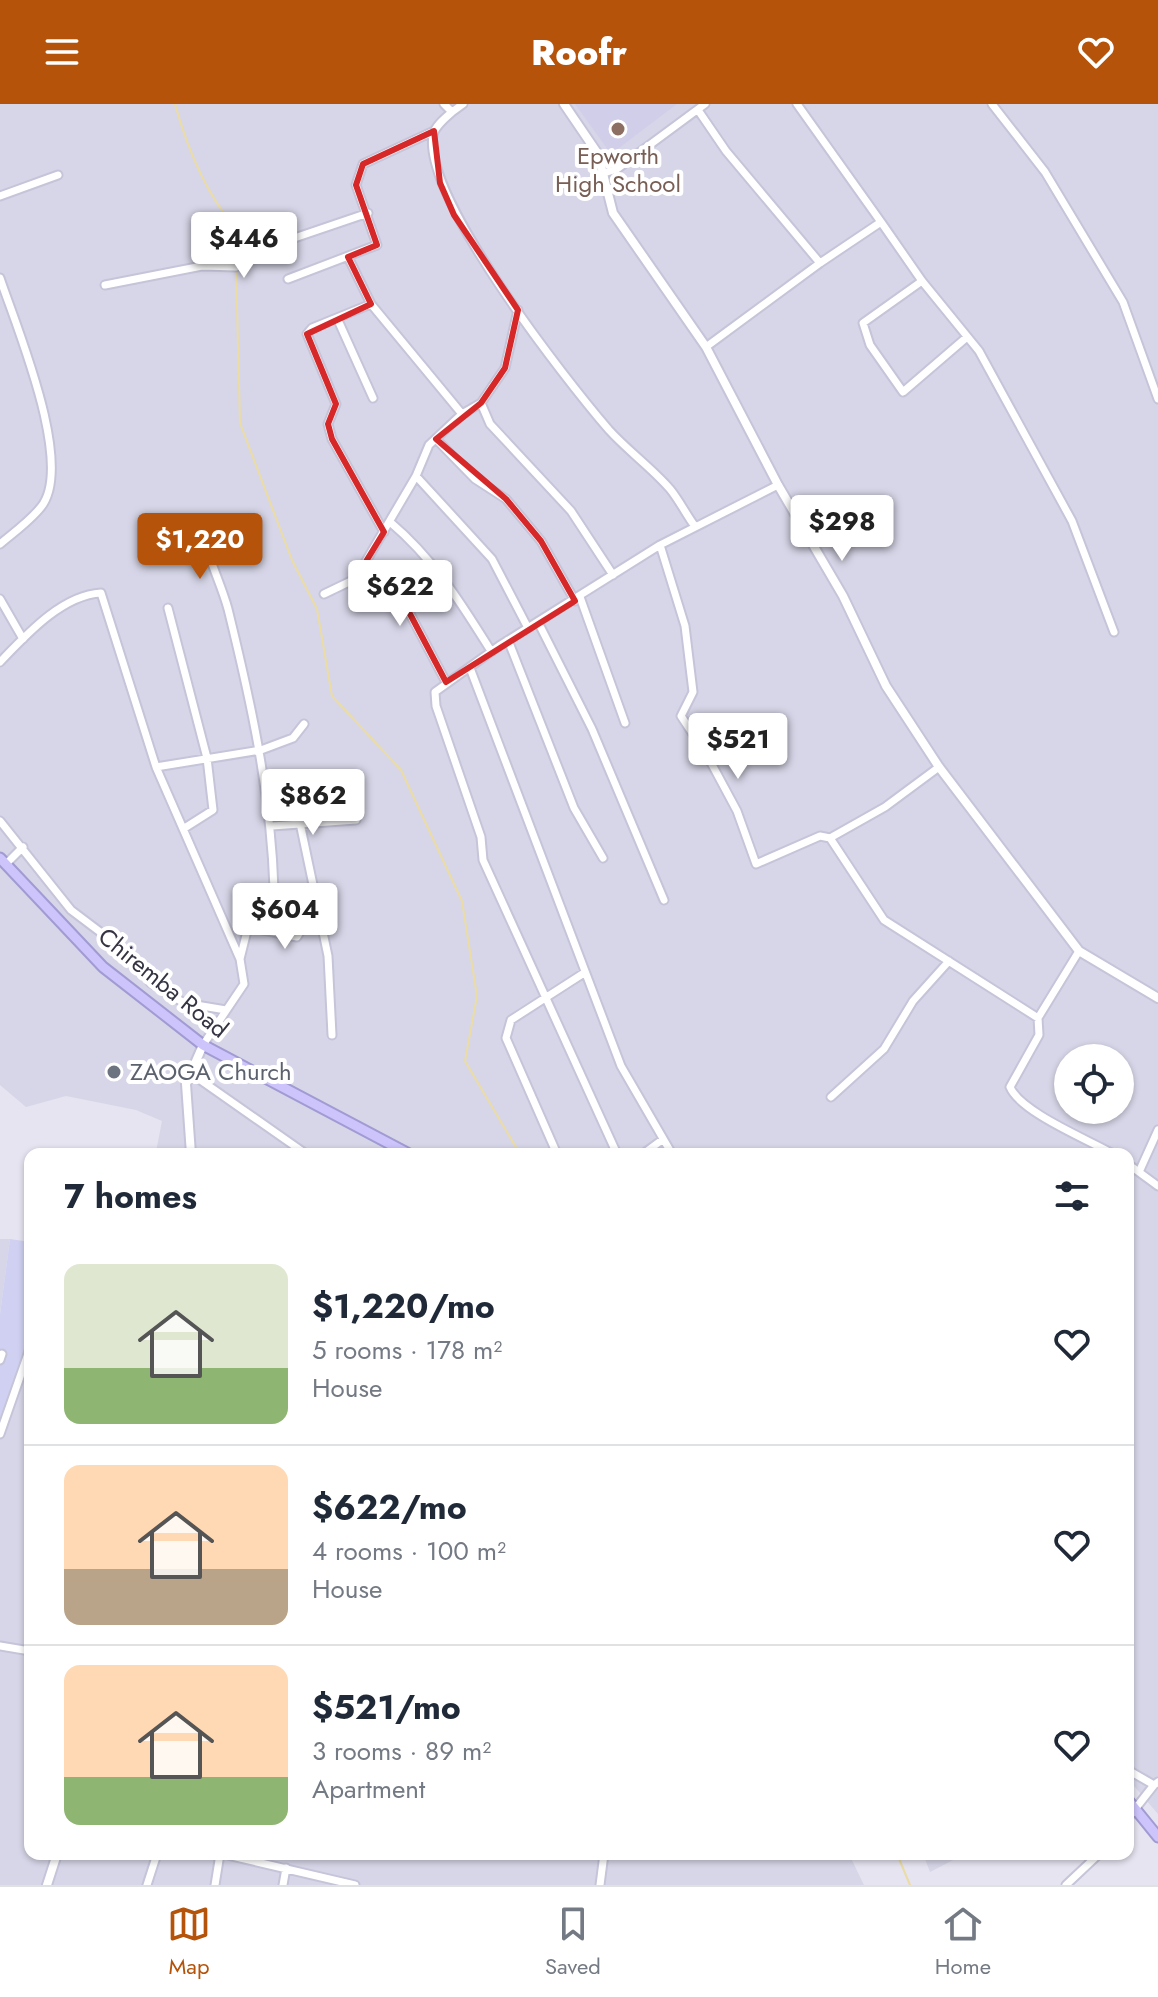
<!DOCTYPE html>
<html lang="en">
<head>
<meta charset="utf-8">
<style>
  :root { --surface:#fff; --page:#f2f2f3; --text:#1f2937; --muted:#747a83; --line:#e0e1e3; --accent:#b45309 }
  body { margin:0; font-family:Jost,sans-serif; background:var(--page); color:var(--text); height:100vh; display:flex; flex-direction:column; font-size:30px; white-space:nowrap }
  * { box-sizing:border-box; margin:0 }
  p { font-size:26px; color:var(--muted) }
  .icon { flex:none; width:44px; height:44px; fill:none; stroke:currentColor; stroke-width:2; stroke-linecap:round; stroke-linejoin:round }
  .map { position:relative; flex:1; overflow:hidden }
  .drawer { position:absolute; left:24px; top:1044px; width:1110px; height:712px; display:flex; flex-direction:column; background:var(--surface); border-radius:16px; box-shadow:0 2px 6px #0004 }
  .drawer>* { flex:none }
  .buttons { position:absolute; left:1054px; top:940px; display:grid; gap:16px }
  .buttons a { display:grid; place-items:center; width:80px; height:80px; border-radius:50%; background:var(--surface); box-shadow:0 2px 6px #0004; font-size:40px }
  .price { position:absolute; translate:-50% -68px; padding:0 18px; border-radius:8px; background:#fff; color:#222; font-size:26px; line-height:52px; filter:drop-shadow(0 2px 4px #0008) }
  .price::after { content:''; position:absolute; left:50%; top:48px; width:24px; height:18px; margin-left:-12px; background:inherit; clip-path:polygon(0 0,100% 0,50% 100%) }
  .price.current { background:var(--accent); color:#fff }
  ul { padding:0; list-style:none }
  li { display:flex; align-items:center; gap:24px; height:200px; padding:0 40px }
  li+li { border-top:2px solid var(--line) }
  li span { display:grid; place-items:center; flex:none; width:224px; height:160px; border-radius:16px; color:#555 }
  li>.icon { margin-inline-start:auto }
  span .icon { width:96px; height:96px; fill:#fffc; stroke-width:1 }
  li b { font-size:34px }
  h2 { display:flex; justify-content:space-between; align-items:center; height:96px; padding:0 40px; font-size:34px }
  header { display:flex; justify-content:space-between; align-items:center; height:104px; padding:0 40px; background:var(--accent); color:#fff; font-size:36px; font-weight:800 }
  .tab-bar { display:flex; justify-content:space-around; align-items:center; height:112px; border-top:2px solid var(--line); background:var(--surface); font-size:22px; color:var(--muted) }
  .tab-bar a { display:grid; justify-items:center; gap:4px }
  .tab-bar .current { color:var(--accent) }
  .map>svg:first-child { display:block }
</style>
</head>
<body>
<header><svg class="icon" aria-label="menu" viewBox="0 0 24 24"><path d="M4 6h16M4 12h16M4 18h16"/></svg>Roofr<svg class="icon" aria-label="heart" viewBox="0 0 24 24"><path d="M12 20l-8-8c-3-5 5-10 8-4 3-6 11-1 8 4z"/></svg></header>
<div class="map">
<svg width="1158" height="1781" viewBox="0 0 1158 1781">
  <rect width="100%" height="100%" fill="#e5e4f0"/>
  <path fill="#d7d6e8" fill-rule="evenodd" d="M0 0H1158V1710L1128 1675V1050H159L156 1048 162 1017 136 1006 66 992 26 1003 0 981ZM1068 954H1120V1006H1068Z
    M0 1135H10L0 1210Z
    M26 1264H30V1750H849L864 1781H0V1312L4 1314Z
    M923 1750H965L930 1768Z"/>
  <path fill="#d0d1f2" d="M10 1135 30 1138V1264H26L4 1314 0 1312V1210Z"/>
  <path fill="#d1cee9" d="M575 0H677L611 50Z"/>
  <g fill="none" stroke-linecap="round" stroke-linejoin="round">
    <path stroke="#eadca3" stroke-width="2" d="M175 0C187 43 205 89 235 123L232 159
      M236 164 240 319 292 456 317 505 332 592 401 666 462 797 477 892 465 957 520 1050
      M897 1750 910 1781"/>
    <g stroke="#c5c4d9" stroke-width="11">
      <path id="minor" d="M444 0 452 8 463 0
        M992 0 1045 68 1123 198 1158 295
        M698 6 726 47 820 159 881 118 797 0
        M452 8C445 14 435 22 433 31 422 93 566 276 609 326 628 347 652 364 670 385 679 396 686 410 694 421
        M604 69 617 65 705 0
        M0 92 58 71
        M881 118 922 177 979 247 1072 417 1114 528
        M348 153 371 200 462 310
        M0 174C16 222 75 361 41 403 30 417 13 429 0 440
        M288 175 377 141 356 81 363 60 434 27
        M922 177 863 219 870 241 903 288 967 233
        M105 181 202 162 236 163 262 145 368 109
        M371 200 312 224 307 230 336 300 328 320 332 335 384 428
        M337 214 373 294
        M706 243 820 159
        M481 299 490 320 571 407 613 471
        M436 335 475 375 506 395 541 437 575 497
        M416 372 492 455 528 524
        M390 418C434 455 461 499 491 547
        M206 441C212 463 222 483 228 505 251 598 271 690 274 785L250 797 248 823 240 855
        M660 441 685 522 693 588 681 612 708 653 737 707 756 760 820 732 830 734 885 703 939 663
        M362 464 401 493 446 578
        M324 490 351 477 362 464 416 372 429 341 462 310 481 299 505 264 518 206
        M580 493 625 619
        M0 495 23 535
        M168 504 207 654 213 706 183 725
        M538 518 592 625 664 796
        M508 536 574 704 603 754
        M0 558C26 531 62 491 101 489L156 663 240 855 244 880 203 941
        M470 564 621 962 672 1050
        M156 663 261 646 293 634 304 620
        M0 717 71 806 116 840 151 879 184 899 226 906
        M300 719 328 852 332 931
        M272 722 356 716
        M830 734 884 816 1038 914
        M6 760 23 743
        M248 823 297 833 303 823 323 824
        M1079 847 1038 914 1039 931 1010 983C1020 1008 1089 1036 1113 1050
        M189 968 306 1050
        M831 993 884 945 913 897 949 857
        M557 1050 506 934 511 916 584 869
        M617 1050 483 756 481 733 436 602 435 588 499 542 660 441 778 381
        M643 1050 662 1036
        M1128 1060 1158 1082
        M1139 1068 1158 1026
        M0 1256 2 1250
        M0 1330 30 1244
        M0 1542 30 1547
        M1128 1666 1154 1681 1158 1678
        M1128 1714 1154 1681
        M223 1750 355 1781
        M147 1781 157 1750
        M215 1781 220 1750
        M283 1781 286 1764
        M600 1781 604 1750
        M1066 1781 1099 1750"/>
    </g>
    <g stroke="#c5c4d9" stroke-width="12">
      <path id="tertiary" d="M564 0 598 50 613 109 706 243 778 381 843 492 886 582 939 663 1079 847 1158 894
        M191 1050 186 980 203 941
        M47 1781 57 1750"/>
    </g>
    <g stroke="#a19bd3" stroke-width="13">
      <path id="secondary" d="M0 754 103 863 203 941 409 1050
        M1128 1696 1158 1733"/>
    </g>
    <use href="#minor" stroke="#fff" stroke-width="7"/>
    <use href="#tertiary" stroke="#fff" stroke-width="8"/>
    <use href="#secondary" stroke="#ccc4fa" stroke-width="9"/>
  </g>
  <path fill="none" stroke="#d62828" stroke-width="6" stroke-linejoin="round" d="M434 27 440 79 454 111 518 206 505 264 481 299 436 335 506 395 541 437 575 497 446 578 401 493 362 464 384 428 332 335 328 320 336 300 307 230 371 200 348 153 377 141 356 81 363 60Z"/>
  <circle fill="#8d6e63" stroke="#fff" stroke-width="3" cx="618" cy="25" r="8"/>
  <circle fill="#6b7280" stroke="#fff" stroke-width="3" cx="114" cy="968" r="8"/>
  <g text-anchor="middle" stroke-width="8" stroke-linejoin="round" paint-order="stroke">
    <g font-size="24" fill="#785e54" stroke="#fff">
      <text x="618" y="60">Epworth<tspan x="618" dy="28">High School</tspan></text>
    </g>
    <g font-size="24" fill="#343442" stroke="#fff">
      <text transform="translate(163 879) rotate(39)" y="8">Chiremba Road</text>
    </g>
    <g font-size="24" fill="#5b616d" stroke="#fff" text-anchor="start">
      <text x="130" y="976">ZAOGA Church</text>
    </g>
  </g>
</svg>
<div class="buttons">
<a><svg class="icon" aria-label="locate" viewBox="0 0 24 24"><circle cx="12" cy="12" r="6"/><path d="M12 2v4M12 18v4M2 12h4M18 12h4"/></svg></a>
</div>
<b class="price" style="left:244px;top:176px">$446</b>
<b class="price" style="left:842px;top:459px">$298</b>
<b class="price current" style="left:200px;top:477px">$1,220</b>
<b class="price" style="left:400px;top:524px">$622</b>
<b class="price" style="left:738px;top:677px">$521</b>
<b class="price" style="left:313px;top:733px">$862</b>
<b class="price" style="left:285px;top:847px">$604</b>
<section class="drawer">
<h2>7 homes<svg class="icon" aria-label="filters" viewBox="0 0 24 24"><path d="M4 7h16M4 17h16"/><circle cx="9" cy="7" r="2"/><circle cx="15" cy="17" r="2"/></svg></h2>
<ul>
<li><span style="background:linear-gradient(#dfe7d0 65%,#8fb573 0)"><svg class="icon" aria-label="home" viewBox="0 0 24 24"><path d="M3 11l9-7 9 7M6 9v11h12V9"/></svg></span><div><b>$1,220/mo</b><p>5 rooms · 178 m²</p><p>House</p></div><svg class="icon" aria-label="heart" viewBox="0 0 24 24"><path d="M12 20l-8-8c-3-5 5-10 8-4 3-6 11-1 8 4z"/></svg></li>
<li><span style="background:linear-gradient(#ffd9b3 65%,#b9a48a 0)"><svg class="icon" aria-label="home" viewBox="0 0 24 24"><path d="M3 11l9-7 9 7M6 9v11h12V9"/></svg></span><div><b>$622/mo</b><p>4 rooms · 100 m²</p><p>House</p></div><svg class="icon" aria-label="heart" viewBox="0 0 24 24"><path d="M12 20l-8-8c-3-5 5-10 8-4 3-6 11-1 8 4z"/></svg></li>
<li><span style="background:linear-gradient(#ffd9b3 70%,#8fb573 0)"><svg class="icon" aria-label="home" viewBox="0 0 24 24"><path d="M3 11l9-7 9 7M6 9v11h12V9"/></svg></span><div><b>$521/mo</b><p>3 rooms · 89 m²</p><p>Apartment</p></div><svg class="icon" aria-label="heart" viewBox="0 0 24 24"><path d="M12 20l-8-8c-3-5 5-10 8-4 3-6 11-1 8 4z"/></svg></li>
</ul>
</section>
</div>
<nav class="tab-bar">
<a class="current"><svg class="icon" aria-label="map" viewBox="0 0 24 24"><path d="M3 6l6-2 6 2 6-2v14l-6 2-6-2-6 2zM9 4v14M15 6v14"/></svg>Map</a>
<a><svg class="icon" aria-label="saved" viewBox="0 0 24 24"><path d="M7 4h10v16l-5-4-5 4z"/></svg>Saved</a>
<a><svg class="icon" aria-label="home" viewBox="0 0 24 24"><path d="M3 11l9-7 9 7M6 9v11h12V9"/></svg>Home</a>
</nav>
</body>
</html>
